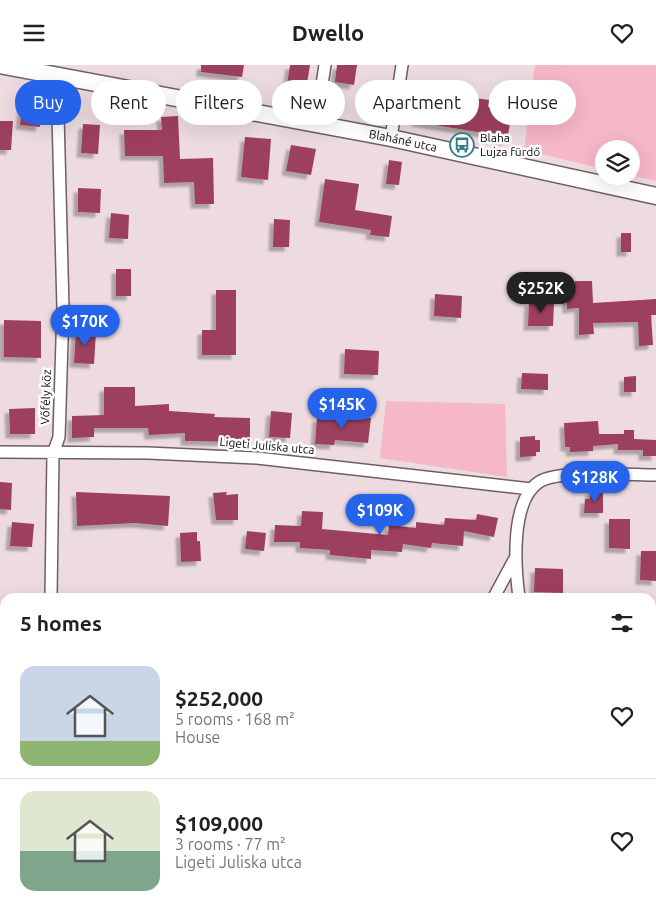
<!DOCTYPE html>
<html lang="en">
<head>
<meta charset="utf-8">
<style>
  :root { --surface:#fff; --page:#f6f6f6; --text:#202124; --muted:#757577; --line:#e0e0e0; --accent:#2563eb }
  body { margin:0; font-family:Ubuntu,sans-serif; background:var(--page); color:var(--text); height:100vh; display:flex; flex-direction:column; font-size:19px; white-space:nowrap }
  * { box-sizing:border-box; margin:0 }
  p { font-size:16px; color:var(--muted) }
  .icon { flex:none; width:28px; height:28px; fill:none; stroke:currentColor; stroke-width:2; stroke-linecap:round; stroke-linejoin:round }
  .map { position:relative; flex:1; overflow:hidden }
  .sheet { position:absolute; left:0px; top:528px; width:656px; height:321px; display:flex; flex-direction:column; background:var(--surface); border-radius:15px 15px 0 0; box-shadow:0 5px 20px #0002 }
  .sheet>* { flex:none }
  .top-card { position:absolute; left:15px; top:15px; width:626px; height:45px; display:flex; gap:10px }
  .controls { position:absolute; left:595px; top:75px; display:grid; gap:10px }
  .controls a { display:grid; place-items:center; width:45px; height:45px; border-radius:50%; background:var(--surface); box-shadow:0 5px 20px #0002; font-size:25px }
  .price { position:absolute; translate:-50% -42px; padding:0 11px; border-radius:18px; background:var(--accent); color:#fff; font-size:16px; line-height:32px; filter:drop-shadow(0 1px 2px #0008) }
  .price::after { content:''; position:absolute; left:50%; top:30px; width:15px; height:11px; margin-left:-8px; background:inherit; clip-path:polygon(0 0,100% 0,50% 100%) }
  .price.active { background:#222; color:#fff }
  ul { padding:0; list-style:none }
  li { display:flex; align-items:center; gap:15px; height:125px; padding:0 20px }
  li+li { border-top:1px solid var(--line) }
  li span { display:grid; place-items:center; flex:none; width:140px; height:100px; border-radius:15px; color:#555 }
  li>.icon { margin-inline-start:auto }
  span .icon { width:60px; height:60px; fill:#fffc; stroke-width:1 }
  li b { font-size:21px }
  h2 { display:flex; justify-content:space-between; align-items:center; height:60px; padding:0 20px; font-size:21px }
  .pill { padding:0 18px; border-radius:22px; background:var(--surface); box-shadow:0 5px 20px #0002; font-size:18px; line-height:45px }
  .pill.active { background:var(--accent); color:#fff }
  header { display:flex; justify-content:space-between; align-items:center; height:65px; padding:0 20px; background:var(--surface); font-size:22px; font-weight:700 }
  .map>svg:first-child { display:block }
</style>
</head>
<body>
<header><svg class="icon" aria-label="menu" viewBox="0 0 24 24"><path d="M4 6h16M4 12h16M4 18h16"/></svg>Dwello<svg class="icon" aria-label="heart" viewBox="0 0 24 24"><path d="M12 20l-8-8c-3-5 5-10 8-4 3-6 11-1 8 4z"/></svg></header>
<div class="map">
<svg width="656" height="848" viewBox="0 0 656 848">
  <defs>
    <filter id="shadow"><feDropShadow dx="-4.5" dy="4.5" stdDeviation="1" flood-color="#0004"/></filter>
  </defs>
  <rect width="100%" height="100%" fill="#eddbdf"/>
  <path fill="#f6b7c6" d="M535 0H656V116L631 110V84H604V104L524 85Z
    M386 336 505 339 507 412 380 393Z"/>
  <path fill="#9d3f5d" filter="url(#shadow)" d="M201 0H244L242 12 201 7Z
    M290 0H310L305 30 286 27Z
    M337 0H357L354 20 335 17Z
    M369 21 388 26 385 42 365 38Z
    M422 29 441 33 439 44 465 49 468 32 489 35 488 42 512 46 507 76 489 73 490 69 416 57Z
    M23 35 43 37 40 62 20 60Z
    M178 51 180 94 213 93 214 139H195L194 117 164 118 163 91H125L124 65H162L161 52Z
    M0 56H13L11 85H0Z
    M83 59 100 60 98 89 81 88Z
    M245 72 271 74 268 115 241 112Z
    M291 80 316 84 311 110 286 106Z
    M389 95 402 97 399 120 386 119Z
    M325 114 359 119 355 145 392 151 389 172 370 170 371 165 319 157Z
    M78 123 101 124 100 148 78 147Z
    M111 148 129 150 128 174 109 173Z
    M274 154 290 155 289 182H273Z
    M621 168H631V187H621Z
    M116 204H131V231H116Z
    M575 216H592L593 238 656 234V250H651L653 280 639 281 638 257 593 258 594 269 579 270V243L567 244 566 219H575Z
    M216 225H236V290H202V265H216Z
    M435 229 462 231 461 253 434 251Z
    M529 237H554L553 261H528Z
    M4 255 41 256V293L4 292Z
    M76 266 96 267 94 299 74 298Z
    M345 284 379 286 378 310 344 309Z
    M522 308 548 309V325L521 324Z
    M636 311V327H624V312Z
    M104 322H135V341L169 339V346L215 349 214 352 250 353V377L185 376V368L149 370 148 363H94V372L72 373V351L104 350Z
    M35 343V369H10L9 344Z
    M271 346 292 348 290 373 269 372Z
    M349 350 371 353 368 378 335 375 334 380 315 379 317 352 349 354Z
    M598 356 599 369H624V365H634V374L656 375V391H643V385H618V379L593 381V386L570 387V382H565L564 358Z
    M535 371V375H540V387H536V391L520 392V372Z
    M0 417 12 418 11 445 0 444Z
    M590 426H603V448H584L585 434H590Z
    M76 427 170 431 168 461 135 458 77 461Z
    M227 427 226 430 238 429V455H216L213 428Z
    M302 446 323 447 322 464 388 470 389 460 416 463V457L444 460 445 453 476 455 477 449 498 453 494 472 464 466 463 481 432 478 431 483 403 479 402 487 371 485V494L330 490V485L300 483V477H274L275 460 301 461Z
    M609 454H630V484L609 483Z
    M12 457 34 459 32 482 10 481Z
    M247 466 266 468 264 486 245 484Z
    M197 467V476H200L201 496 181 497 180 468Z
    M641 486H656V516L640 515Z
    M535 503 563 504V528L534 527Z"/>
  <g fill="none" stroke-linecap="round" stroke-linejoin="round">
    <g stroke="#6e5f62" stroke-width="14">
      <path id="street" d="M316 59 325 0
        M391 73 402 0
        M0 387 148 388 257 393 531 424
        M51 532 53 389 59 372 63 244 57 11
        M494 532 514 495
        M519 532C515 503 510 436 539 417 558 404 631 410 656 410
        M0 580 5 581
        M0 763 5 764
        M441 844 452 848
        M498 848V844"/>
    </g>
    <g stroke="#6e5f62" stroke-width="19">
      <g id="secondary">
        <path id="s1" d="M0 0 391 73 656 131"/>
      </g>
    </g>
    <use href="#street" stroke="#fff" stroke-width="11"/>
    <use href="#secondary" stroke="#fff" stroke-width="16"/>
  </g>
  <defs>
    <g id="bus-ring" transform="scale(1.25)"><circle r="9.5" fill="#fff" stroke="#377c8a" stroke-width="1.5"/><path d="M-5-6H5V4H4V6H2V4H-2V6H-4V4H-5ZM-3.5-4V0h7V-4ZM-3.5 1.2v1.5H-2V1.2ZM2 1.2v1.5H3.5V1.2Z" fill="#377c8a"/></g>
  </defs>
  <g fill-rule="evenodd">
    <use href="#bus-ring" x="462" y="80"/>
  </g>
  <g text-anchor="middle" stroke-width="5" stroke-linejoin="round" paint-order="stroke">
    <g font-size="12" fill="#0f0a0b" stroke="#fff" text-anchor="start">
      <text x="480" y="77">Blaha<tspan x="480" dy="14">Lujza fürdő</tspan></text>
    </g>
    <g font-size="12" fill="#0f0a0b" stroke="#fff">
      <text dy="4" stroke="none"><textPath href="#s1" startOffset="410">Blaháné utca</textPath></text>
      <text transform="translate(46 332) rotate(-88)" y="4">Vőfély köz</text>
      <text transform="translate(267 381) rotate(5)" y="4">Ligeti Juliska utca</text>
    </g>
  </g>
</svg>
<div class="controls">
<a><svg class="icon" aria-label="layers" viewBox="0 0 24 24"><path d="M12 4l9 5-9 5-9-5zM3 14l9 5 9-5"/></svg></a>
</div>
<b class="price active" style="left:541px;top:249px">$252K</b>
<b class="price" style="left:85px;top:282px">$170K</b>
<b class="price" style="left:342px;top:365px">$145K</b>
<b class="price" style="left:595px;top:438px">$128K</b>
<b class="price" style="left:380px;top:471px">$109K</b>
<div class="top-card">
<a class="pill active">Buy</a>
<a class="pill">Rent</a>
<a class="pill">Filters</a>
<a class="pill">New</a>
<a class="pill">Apartment</a>
<a class="pill">House</a>
</div>
<section class="sheet">
<h2>5 homes<svg class="icon" aria-label="filters" viewBox="0 0 24 24"><path d="M4 7h16M4 17h16"/><circle cx="9" cy="7" r="2"/><circle cx="15" cy="17" r="2"/></svg></h2>
<ul>
<li><span style="background:linear-gradient(#c9d6e8 75%,#8fb573 0)"><svg class="icon" aria-label="home" viewBox="0 0 24 24"><path d="M3 11l9-7 9 7M6 9v11h12V9"/></svg></span><div><b>$252,000</b><p>5 rooms · 168 m²</p><p>House</p></div><svg class="icon" aria-label="heart" viewBox="0 0 24 24"><path d="M12 20l-8-8c-3-5 5-10 8-4 3-6 11-1 8 4z"/></svg></li>
<li><span style="background:linear-gradient(#dfe7d0 60%,#7fa58c 0)"><svg class="icon" aria-label="home" viewBox="0 0 24 24"><path d="M3 11l9-7 9 7M6 9v11h12V9"/></svg></span><div><b>$109,000</b><p>3 rooms · 77 m²</p><p>Ligeti Juliska utca</p></div><svg class="icon" aria-label="heart" viewBox="0 0 24 24"><path d="M12 20l-8-8c-3-5 5-10 8-4 3-6 11-1 8 4z"/></svg></li>
</ul>
</section>
</div>
</body>
</html>
